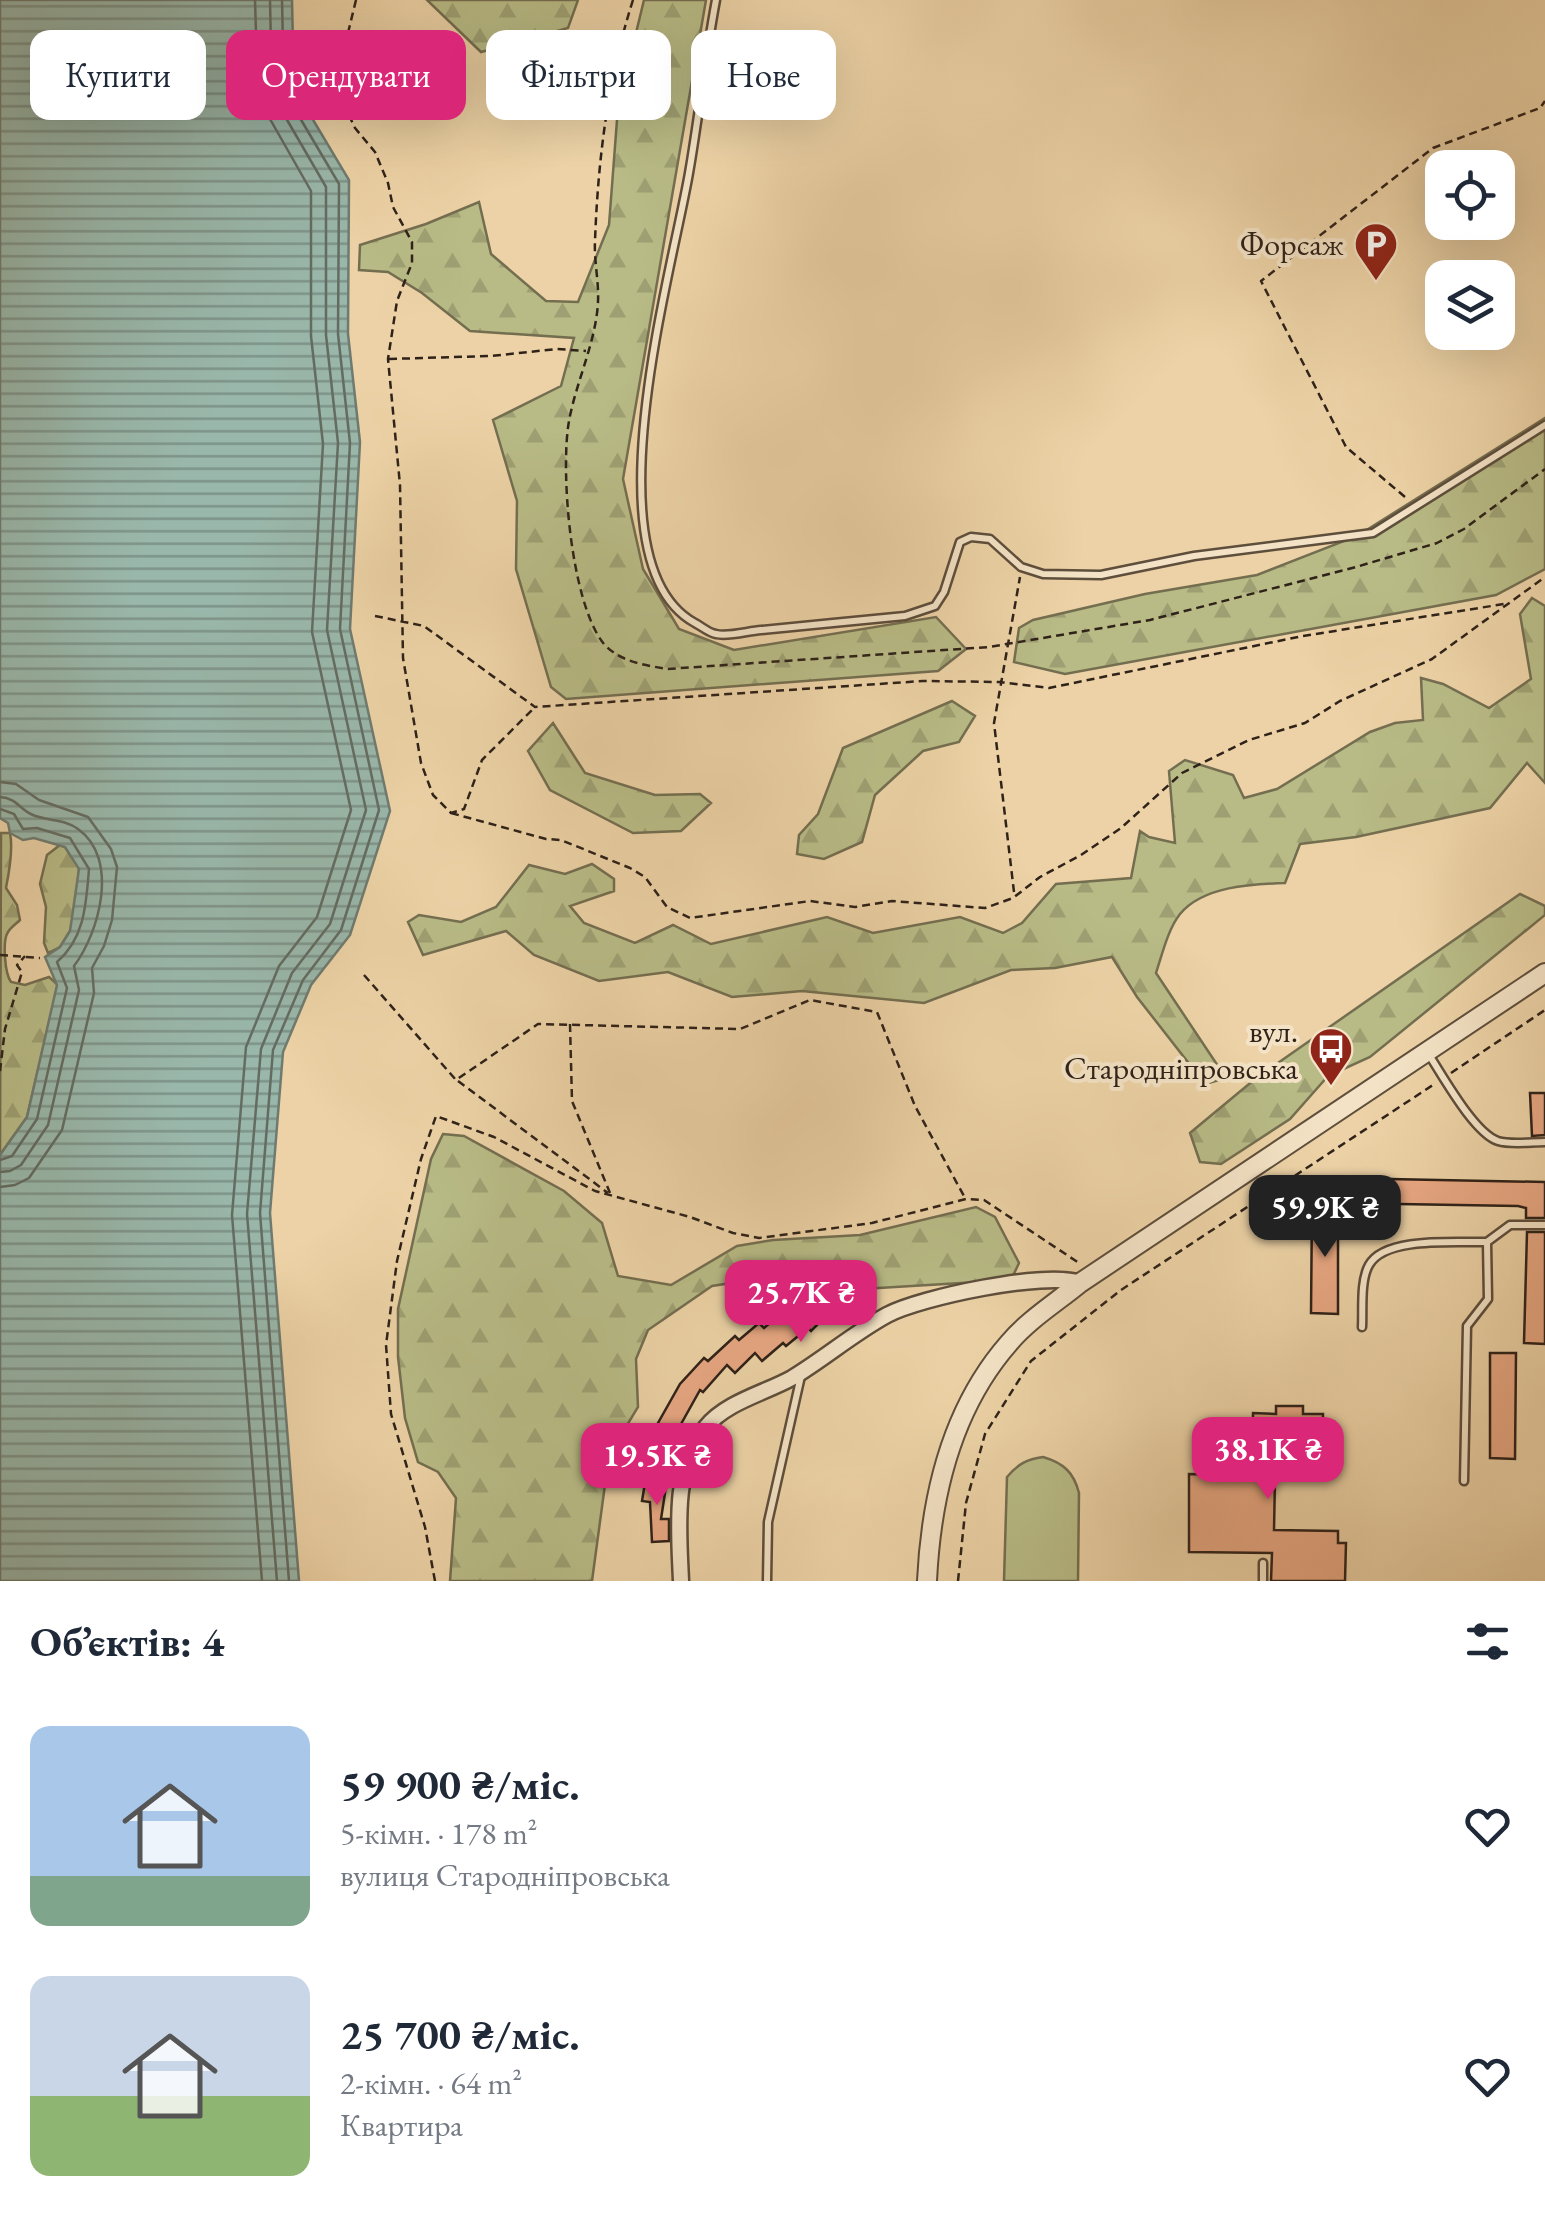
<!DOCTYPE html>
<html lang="uk">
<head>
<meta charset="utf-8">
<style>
  :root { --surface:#fff; --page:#f2f2f3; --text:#1f2937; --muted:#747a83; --accent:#db2777 }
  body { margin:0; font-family:"EB Garamond",serif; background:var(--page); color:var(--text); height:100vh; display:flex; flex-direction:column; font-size:38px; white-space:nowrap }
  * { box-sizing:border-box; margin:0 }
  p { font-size:32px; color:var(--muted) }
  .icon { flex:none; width:55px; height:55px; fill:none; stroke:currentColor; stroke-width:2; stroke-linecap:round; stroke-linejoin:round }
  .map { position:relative; height:1581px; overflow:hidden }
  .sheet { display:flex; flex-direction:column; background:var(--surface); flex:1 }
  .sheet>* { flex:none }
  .banner { position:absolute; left:30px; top:30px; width:1000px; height:90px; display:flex; gap:20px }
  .fabs { position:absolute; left:1425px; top:150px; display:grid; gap:20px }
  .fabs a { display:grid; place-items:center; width:90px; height:90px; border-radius:20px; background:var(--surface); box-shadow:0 10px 40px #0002; font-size:50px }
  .price { position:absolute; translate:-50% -85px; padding:0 22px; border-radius:20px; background:var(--accent); color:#fff; font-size:32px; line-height:65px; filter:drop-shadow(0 2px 5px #0008) }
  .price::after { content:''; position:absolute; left:50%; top:60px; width:30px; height:22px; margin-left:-15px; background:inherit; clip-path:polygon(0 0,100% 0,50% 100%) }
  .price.selected { background:#222; color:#fff }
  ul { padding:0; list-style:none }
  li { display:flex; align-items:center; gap:30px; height:250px; padding:0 30px }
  li span { display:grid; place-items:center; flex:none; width:280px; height:200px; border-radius:20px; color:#555 }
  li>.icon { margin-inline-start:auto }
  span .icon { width:120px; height:120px; fill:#fffc; stroke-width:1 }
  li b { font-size:42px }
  h2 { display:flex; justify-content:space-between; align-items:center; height:120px; padding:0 30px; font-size:42px }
  .tag { padding:0 35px; border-radius:20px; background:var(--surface); box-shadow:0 10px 40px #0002; font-size:35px; line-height:90px }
  .tag.selected { background:var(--accent); color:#fff }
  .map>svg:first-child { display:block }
</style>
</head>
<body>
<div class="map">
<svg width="1545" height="1581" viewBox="0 0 1545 1581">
  <defs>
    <pattern id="forest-firs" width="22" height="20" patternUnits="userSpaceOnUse" patternTransform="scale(2.5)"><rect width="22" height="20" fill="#b8bb86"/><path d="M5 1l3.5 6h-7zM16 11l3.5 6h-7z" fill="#9ea073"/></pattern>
    <pattern id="water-rules" width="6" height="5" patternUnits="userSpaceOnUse" patternTransform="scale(2.5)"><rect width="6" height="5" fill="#99b7aa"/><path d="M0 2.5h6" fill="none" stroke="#7d948a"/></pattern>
  </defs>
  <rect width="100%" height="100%" fill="#ecd2a6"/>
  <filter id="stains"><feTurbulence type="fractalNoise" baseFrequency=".002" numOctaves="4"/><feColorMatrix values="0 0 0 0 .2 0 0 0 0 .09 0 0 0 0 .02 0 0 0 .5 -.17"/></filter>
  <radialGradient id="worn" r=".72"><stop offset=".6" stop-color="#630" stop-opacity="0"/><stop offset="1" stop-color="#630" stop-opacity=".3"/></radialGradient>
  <path fill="url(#forest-firs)" stroke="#746e50" stroke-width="2.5" d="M427 0H578L568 28 481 52Z
    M644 0H706L623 479 643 569 679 629 734 650 936 617 966 649 938 671 566 699 551 687 516 569 517 501 493 420 561 386 574 338 470 331 422 293 388 272 359 270 360 245 426 224 479 202 491 254 546 301 578 302 609 225 618 107Z
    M1545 418V569L1496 595 1065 674 1014 662 1019 628 1033 620 1145 594 1257 575 1357 536Z
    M1532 598 1545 606V783L1527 763 1490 808 1356 837 1300 844 1285 883C1252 884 1203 886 1180 914 1168 929 1162 955 1156 973L1226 1078 1205 1084 1137 997 1112 957 1055 968 1011 970 924 1003 802 991 732 997 668 972 599 981 534 955 506 931 423 955 408 922 419 915 461 922 496 907 529 865 565 874 592 864 614 879V891L570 906 584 923 635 943 673 925 711 944 827 917 873 933 960 917 1003 933 1022 923 1056 884 1131 878 1140 831 1149 837 1175 843 1169 771 1185 760 1233 775 1244 798 1277 789 1370 732 1395 723 1423 720 1421 678 1443 684 1489 708 1531 679 1520 614Z
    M952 701 975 716 959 742 923 751 875 795 862 842 824 859 797 854 799 835 818 814 843 748Z
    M553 723 585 773 655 795 700 794 711 803 681 831 633 833 550 790 528 751Z
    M1 833H10C13 847 9 873 6 888L17 905 20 920C16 924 11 927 8 932 2 941 5 974 11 982L25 985 49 977 58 985 27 1117 0 1155Z
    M60 845 65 847 79 868 75 912 70 931 60 947 48 953 44 943 46 907 40 884 47 855Z
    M1520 894 1545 906V915L1370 1057 1328 1076 1290 1119 1221 1164 1200 1162 1190 1133 1255 1079Z
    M443 1134 464 1136 564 1191 602 1223 618 1276 671 1285 737 1246 773 1240 860 1235 976 1207 995 1217 1019 1263 1011 1280 862 1289 776 1276 712 1286 648 1330 636 1359 638 1407 609 1455 592 1581H450L456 1498 438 1472 418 1462 405 1418 398 1357V1309L431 1159Z"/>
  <path fill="#b8bb86" stroke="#746e50" stroke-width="2.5" d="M1043 1457C1064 1463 1074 1473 1079 1493L1078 1581H1004L1007 1477C1018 1464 1027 1459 1043 1457Z"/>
  <path fill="url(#water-rules)" stroke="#6f7b70" stroke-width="2.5" d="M0 0H292L294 88 349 180 348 334 360 442 350 629 390 811 350 935 311 985 283 1052 270 1213 299 1581H0V1155L27 1117 57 985 45 957 60 947 70 931 79 869 65 847 34 838 23 840 10 833 8 823 0 818Z"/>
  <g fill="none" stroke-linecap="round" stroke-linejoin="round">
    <path stroke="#646c62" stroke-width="2.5" d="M255 0 258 98 311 191V336L323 444 312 632 351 810 317 917 279 966 246 1047 232 1215 262 1581
      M270 0 272 94 326 187V335L338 443 327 630 366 810 330 924 292 973 261 1049 247 1214 277 1581
      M282 0 284 91 339 184 338 334 350 443 340 629 379 810 341 930 303 980 273 1050 260 1213 289 1581
      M0 782 16 784 39 800 88 817 111 849 117 867 112 920 104 946 92 968 94 993 62 1130 29 1178 15 1185 0 1187
      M0 797C17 798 20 810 33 815 47 821 65 819 78 829 120 859 99 933 74 966L79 990 48 1125 21 1165 10 1171 0 1172
      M0 809 14 814 23 829 37 828 70 838 89 869C86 904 85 938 57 962L67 988 37 1119 12 1156 0 1160"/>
  </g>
  <path fill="#e7a782" stroke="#2f2219" stroke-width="2.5" d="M1530 1093H1545V1135L1532 1136Z
    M1339 1178 1545 1182V1218H1526V1208L1518 1206 1339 1203Z
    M1312 1205 1338 1206V1314L1311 1313Z
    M1527 1232H1545V1344L1524 1343Z
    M814 1299 829 1313 811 1331 808 1328 786 1346 783 1343 762 1361 755 1353 735 1373 727 1365 703 1392 700 1390 676 1433 658 1423 680 1384 704 1358 708 1361 735 1336 739 1340 759 1323 764 1328 785 1310 793 1320Z
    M1490 1353H1516L1515 1459 1490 1458Z
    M1276 1406H1303V1414H1323V1479H1275L1274 1530 1338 1531V1543H1346L1345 1581H1271L1272 1553 1189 1552V1474L1252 1475 1253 1413 1276 1414Z
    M646 1477 667 1480 661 1519H669V1541L652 1542 650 1502 642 1501Z"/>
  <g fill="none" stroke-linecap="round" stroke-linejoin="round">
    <g stroke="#5e4e3c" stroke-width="11">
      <path id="service" d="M716 0C705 58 699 116 689 173 672 272 587 564 695 623 701 626 709 633 716 634 728 637 748 631 761 630 809 625 857 621 905 616L935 606 944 592 960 542 971 537 990 539 1021 567 1043 574 1101 575 1194 556 1373 533 1545 425
        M1429 1055C1443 1076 1474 1133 1498 1141 1511 1145 1531 1142 1545 1142
        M1487 1242 1510 1225H1545
        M1362 1327C1363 1309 1360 1281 1369 1265 1385 1236 1457 1243 1487 1242L1488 1299 1467 1326 1464 1481
        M1263 1563V1581
        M767 1581 768 1522 801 1376"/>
    </g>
    <g stroke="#5e4e3c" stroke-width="19">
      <path id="minor" d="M681 1581C679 1531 672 1468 706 1427 726 1402 765 1393 792 1378 825 1358 854 1333 887 1315 921 1297 1046 1271 1080 1283"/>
    </g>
    <g stroke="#5e4e3c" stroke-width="22">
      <path id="tertiary" d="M927 1581C931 1497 952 1408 1009 1343 1028 1320 1057 1302 1080 1283L1545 973"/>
    </g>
    <path stroke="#2f2219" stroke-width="2.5" stroke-dasharray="8 5" stroke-linecap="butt" d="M356 0 347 37 345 107 355 128 375 152 388 183 393 207 412 242V263L397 301 388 359 400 485 403 658 421 763 433 795 451 813 464 809 482 760 535 707
      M633 0C608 78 598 159 595 241 594 261 599 282 598 302 596 342 576 382 569 421 560 472 571 604 604 644 620 662 645 665 667 669L989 647 1150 620 1356 567 1437 543 1464 529 1545 469
      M389 359 491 356 557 349 586 351
      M1405 497 1346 447 1261 281 1433 148 1540 108 1545 101
      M375 616 424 626 535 707 923 681 1000 682 1049 688 1303 636 1504 604
      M451 813 546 839 561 840 630 868 645 877 667 907 690 918 810 901 855 907 892 901 985 908 1013 898 1040 877 1081 855 1121 828 1182 773 1249 740 1305 723 1340 701 1432 659 1545 577
      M1014 892 994 723 1020 577
      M0 955 40 958
      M364 975 456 1080 538 1024 740 1029 810 1000 877 1012 915 1106 965 1198
      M570 1024 572 1101 610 1193
      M0 1071 5 1029 22 972 17 965 25 956
      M1451 1073 1545 1010
      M458 1081 608 1193
      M435 1581 425 1527 391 1414 386 1345 397 1261 421 1159 436 1116 494 1137 595 1191 690 1217 733 1233 759 1238 872 1223 966 1199 984 1200 1079 1263
      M958 1581 966 1503 985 1434 1031 1361 1121 1290 1436 1083"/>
    <use href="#service" stroke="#f3e2c5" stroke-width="6"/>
    <use href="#minor" stroke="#f3e2c5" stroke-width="14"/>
    <use href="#tertiary" stroke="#f3e2c5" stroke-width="18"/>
  </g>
  <defs>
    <g id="parking-pin" transform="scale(2.25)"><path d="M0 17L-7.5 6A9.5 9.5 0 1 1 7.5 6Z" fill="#8f2418" stroke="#f3e2c5"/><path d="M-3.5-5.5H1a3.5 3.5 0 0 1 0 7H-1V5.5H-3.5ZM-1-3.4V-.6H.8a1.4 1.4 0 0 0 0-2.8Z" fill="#fff"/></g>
    <g id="bus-pin" transform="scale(2.25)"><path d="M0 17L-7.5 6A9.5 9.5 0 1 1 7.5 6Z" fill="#8f2418" stroke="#f3e2c5"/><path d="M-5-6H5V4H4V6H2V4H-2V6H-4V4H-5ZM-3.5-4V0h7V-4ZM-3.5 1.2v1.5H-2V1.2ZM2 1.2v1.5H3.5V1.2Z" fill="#fff"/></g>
  </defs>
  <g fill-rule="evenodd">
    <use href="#parking-pin" x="1376" y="244"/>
    <use href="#bus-pin" x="1331" y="1049"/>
  </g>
  <g text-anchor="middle" stroke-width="8" stroke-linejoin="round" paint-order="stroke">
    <g font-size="32" fill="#2f2219" stroke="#f3e2c5" text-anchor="end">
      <text x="1344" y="255">Форсаж</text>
      <text x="1298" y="1042">вул.<tspan x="1298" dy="37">Стародніпровська</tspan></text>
    </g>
  </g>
  <rect width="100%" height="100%" filter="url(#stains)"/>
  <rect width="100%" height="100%" fill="url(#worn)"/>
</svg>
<div class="fabs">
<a><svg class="icon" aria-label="locate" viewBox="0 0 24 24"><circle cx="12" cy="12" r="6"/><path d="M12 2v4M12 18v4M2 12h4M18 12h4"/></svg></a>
<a><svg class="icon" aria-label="layers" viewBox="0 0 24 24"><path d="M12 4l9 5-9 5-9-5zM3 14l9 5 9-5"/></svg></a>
</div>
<b class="price selected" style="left:1325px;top:1260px">59.9K ₴</b>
<b class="price" style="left:801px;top:1345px">25.7K ₴</b>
<b class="price" style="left:1268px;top:1502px">38.1K ₴</b>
<b class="price" style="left:657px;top:1508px">19.5K ₴</b>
<div class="banner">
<a class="tag">Купити</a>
<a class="tag selected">Орендувати</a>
<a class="tag">Фільтри</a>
<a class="tag">Нове</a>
</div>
</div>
<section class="sheet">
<h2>Об’єктів: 4<svg class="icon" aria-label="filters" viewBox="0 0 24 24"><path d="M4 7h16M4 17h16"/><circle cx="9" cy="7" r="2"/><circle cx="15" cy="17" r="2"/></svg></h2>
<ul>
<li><span style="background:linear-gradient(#a9c7e8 75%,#7fa58c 0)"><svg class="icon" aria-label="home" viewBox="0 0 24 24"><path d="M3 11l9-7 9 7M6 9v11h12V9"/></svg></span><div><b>59 900 ₴/міс.</b><p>5-кімн. · 178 m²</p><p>вулиця Стародніпровська</p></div><svg class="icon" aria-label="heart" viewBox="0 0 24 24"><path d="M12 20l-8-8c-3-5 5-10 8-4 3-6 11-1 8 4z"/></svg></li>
<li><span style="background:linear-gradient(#c9d6e8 60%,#8fb573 0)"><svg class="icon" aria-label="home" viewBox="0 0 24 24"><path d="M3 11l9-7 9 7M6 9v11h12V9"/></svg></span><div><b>25 700 ₴/міс.</b><p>2-кімн. · 64 m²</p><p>Квартира</p></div><svg class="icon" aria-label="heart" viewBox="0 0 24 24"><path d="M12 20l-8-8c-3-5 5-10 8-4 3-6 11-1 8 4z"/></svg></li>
</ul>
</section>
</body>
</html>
